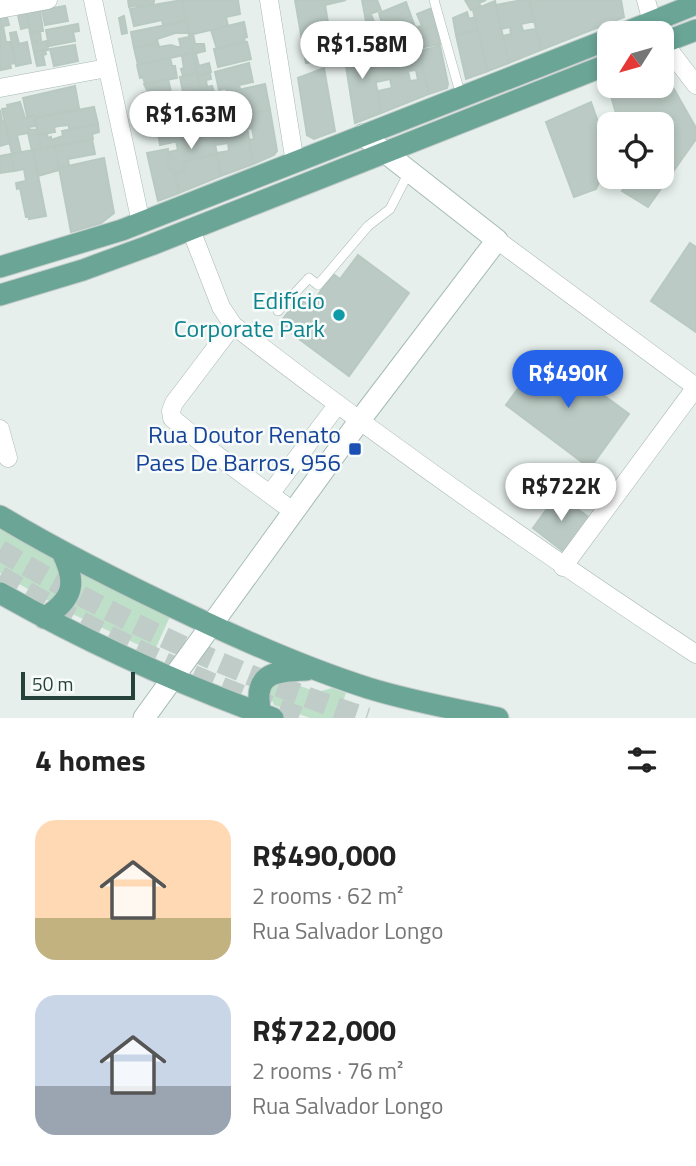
<!DOCTYPE html>
<html lang="en">
<head>
<meta charset="utf-8">
<style>
  :root { --surface:#fff; --page:#f2f2f2; --text:#222; --muted:#767676; --accent:#2563eb }
  body { margin:0; font-family:"Titillium Web",sans-serif; background:var(--page); color:var(--text); height:100vh; display:flex; flex-direction:column; font-size:26px; white-space:nowrap }
  * { box-sizing:border-box; margin:0 }
  p { font-size:23px; color:var(--muted) }
  .icon { flex:none; width:38px; height:38px; fill:none; stroke:currentColor; stroke-width:2; stroke-linecap:round; stroke-linejoin:round }
  .map { position:relative; height:718px; overflow:hidden }
  .sheet { display:flex; flex-direction:column; background:var(--surface); flex:1 }
  .sheet>* { flex:none }
  .needle { width:46px; rotate:233deg }
  .fabs { position:absolute; left:597px; top:21px; display:grid; gap:14px }
  .fabs a { display:grid; place-items:center; width:77px; height:77px; border-radius:14px; background:var(--surface); box-shadow:0 4px 10px #0003; font-size:35px }
  .scale { position:absolute; left:21px; bottom:18px; width:114px; box-sizing:border-box; padding-left:7px; border:4px solid #24423a; border-top:0; font-size:19px; line-height:24px; white-space:nowrap; color:#24423a; -webkit-text-stroke:5px #f7fbf9; paint-order:stroke }
  .price { position:absolute; translate:-50% -60px; padding:0 16px; border-radius:24px; background:#fff; color:#222; font-size:23px; line-height:46px; filter:drop-shadow(0 2px 4px #0008) }
  .price::after { content:''; position:absolute; left:50%; top:42px; width:21px; height:16px; margin-left:-10px; background:inherit; clip-path:polygon(0 0,100% 0,50% 100%) }
  .price.active { background:var(--accent); color:#fff }
  ul { padding:0; list-style:none }
  li { display:flex; align-items:center; gap:21px; height:175px; padding:0 35px }
  li span { display:grid; place-items:center; flex:none; width:196px; height:140px; border-radius:21px; color:#555 }
  li>.icon { margin-inline-start:auto }
  span .icon { width:84px; height:84px; fill:#fffc; stroke-width:1 }
  li b { font-size:30px }
  h2 { display:flex; justify-content:space-between; align-items:center; height:84px; padding:0 35px; font-size:30px }
  .map>svg:first-child { display:block }
</style>
</head>
<body>
<div class="map">
<svg width="696" height="718" viewBox="0 0 696 718">
  <rect width="100%" height="100%" fill="#e6efeb"/>
  <path fill="#bfe0c8" d="M0 519 172 612 154 652 66 611 0 573Z
    M282 680 318 692 332 688 346 693 337 718H310L274 705 268 692 273 682Z"/>
  <path fill="#bbcac4" stroke="#b8c9c2" stroke-width="2" fill-rule="evenodd" d="M128 0H154V2L153 4 137 8V5L129 7Z
    M182 0H238L240 14 226 17 228 26 189 35Z
    M182 0 186 21 163 25 162 20 134 26 130 9Z
    M295 0H346L325 5 334 58 306 63Z
    M362 0H377L381 10 365 16Z
    M465 0H486L479 3 481 7 471 10Z
    M522 0H529L535 21 521 24 523 31 536 29 541 50 509 63 503 36 511 34 510 27 501 29 496 5Z
    M529 0H621L624 17 541 50Z
    M495 1 509 63 488 71 473 10Z
    M406 2 411 16 383 27 379 13Z
    M65 6 68 21 45 25 42 10Z
    M432 8 436 25 419 31 417 27 422 26 417 14Z
    M40 11 43 31 30 33 27 13Z
    M467 12 469 19 475 17 478 30 456 35 453 18Z
    M27 13 29 27 21 29 18 15Z
    M371 14 377 29 368 33 365 16Z
    M124 16 127 33 122 34 119 18Z
    M411 16 416 30 390 40 383 27Z
    M7 17 9 25 3 26 6 42H10L16 63 10 64 11 68 1 70 0 18Z
    M186 21 188 33H175L157 39 158 44 134 48 131 32Z
    M244 22 247 37 244 38 245 42 217 49 211 30Z
    M78 24 79 31 73 32 75 41 49 46 46 30Z
    M436 25 440 44 419 48 415 33Z
    M377 29 384 45 371 50 368 33Z
    M478 30 488 71 466 79 456 35Z
    M40 31 41 40 36 41 37 43 47 41 48 50 34 52 30 33Z
    M16 32 19 44 27 42 31 63 16 66 10 33Z
    M415 33 429 94 381 113 378 91 392 88 390 79 376 82 372 60 377 59 374 49 401 38 402 43 410 41 409 35ZM412 51 415 63 406 65 403 53ZM416 70 418 80 410 81 408 71Z
    M193 34 195 44H204L205 51 193 54 189 35Z
    M189 37 193 53 138 65 134 48 158 43 159 47 171 45 177 47H181L179 39Z
    M247 42 251 59 218 67 214 49Z
    M369 42 381 113 355 123 343 47Z
    M75 45 78 61 54 66 50 49Z
    M440 46 448 84 447 88 429 94 419 51Z
    M45 50 46 54 43 55 45 65 37 66 34 52Z
    M193 53 197 73 183 76 181 69 184 68 182 56Z
    M193 54H196L199 66 209 63 211 72 197 76Z
    M170 58 172 66H175L177 78 145 84 143 77 140 78 137 65Z
    M249 63 253 82 239 85 240 89 227 92 226 88 219 90 215 72Z
    M324 68 335 131 314 139 307 135 298 78Z
    M197 73 201 94 184 97 180 77Z
    M210 73 211 79 206 80 207 87 212 86 215 95 202 98 197 76Z
    M662 77 670 82 696 128V139L648 207 622 191 632 177H662V136L667 129 656 112 619 124 611 96 637 86H662Z
    M168 79 172 96 154 100 155 103 146 105 143 93 148 92 144 84Z
    M265 84 270 110 206 121 202 98Z
    M75 86 79 108 35 118 34 115 27 116 23 98Z
    M201 94 204 111 159 123 157 111 139 115 137 107 176 99H180L181 104 186 103 185 97Z
    M20 102 25 118 34 115 36 126 29 127 30 130 37 129 41 149 32 151 28 133 17 135 21 153 12 154 2 109 8 108 7 105Z
    M591 102 609 154V162L596 189 574 197 546 122Z
    M94 107 98 124 69 130V125L59 126 54 127 55 132 38 135 35 118Z
    M0 110 2 121 5 120 10 143 0 146Z
    M270 110 277 151 274 155 253 164 249 140 254 139 252 128 247 129 245 114Z
    M245 114 253 164 221 176 216 153 229 151 228 143 215 145 212 127 240 122 239 115Z
    M198 116 201 130 186 133 187 139 160 145 158 132 144 135 142 127Z
    M98 124 99 132 92 134 93 139 41 149 38 135 47 134 48 138 51 137V140L63 136 62 131Z
    M213 134 217 154 183 162 185 171 174 173V169L169 170 167 160 171 159 169 152 178 150 176 141Z
    M92 139 95 154 68 159 69 166 59 168 55 146Z
    M55 146 59 170 38 176 33 150Z
    M168 149 169 170 174 169 179 193 158 201 147 153Z
    M33 150 46 216 29 219V217H26L20 188 17 189 16 183 26 181 24 169 14 171 11 154Z
    M11 154 14 171 0 173V156Z
    M217 154 221 176 179 193 174 173 185 171 183 162Z
    M104 158 114 213 101 223 71 232 59 168Z
    M690 243 696 247V332L651 301Z
    M358 255 409 293 349 376 279 324 299 298 310 306 333 274 340 279Z
    M545 352 629 414 590 468 506 405Z
    M557 495 590 518 564 552 533 528Z"/>
  <g fill="none" stroke-linecap="round" stroke-linejoin="round">
    <path stroke="#bfccc8" stroke-width="21" stroke-dasharray="21 10" stroke-linecap="butt" d="M0 550C115 619 239 676 367 718
      M0 576C95 633 199 682 303 718"/>
    <g stroke="#a8b8b2" stroke-width="10">
      <path id="lane" d="M434 0 461 96
        M278 311 309 278 318 285 368 226 390 209 409 172"/>
    </g>
    <g stroke="#a8b8b2" stroke-width="19">
      <path id="street" d="M93 0 141 223
        M269 0 295 163
        M646 0 652 22
        M0 9 48 0
        M663 42 696 85
        M0 88 107 68
        M191 230 221 307 233 325C383 441 538 550 696 654
        M497 240 696 387
        M233 325 174 403 171 411 172 418 214 453 294 512
        M0 429 8 458
        M270 494 338 404
        M563 567 696 387"/>
    </g>
    <g stroke="#a4bbb3" stroke-width="23">
      <path id="secondary" d="M144 718 360 420 497 240 363 135"/>
    </g>
    <g stroke="#c2cac8" stroke-width="23">
      <path id="primary" d="M624 33 696 4
        M662 43 696 30
        M0 267 122 230 609 39
        M0 295 83 270 151 245 609 64
        M0 516C63 554 128 586 194 617 251 644 308 669 368 688 410 701 454 709 498 718
        M0 593C88 643 179 684 273 718
        M44 618C74 599 77 583 62 552
        M261 714C252 674 272 671 306 670"/>
    </g>
    <use href="#lane" stroke="#fff" stroke-width="9"/>
    <use href="#street" stroke="#fff" stroke-width="18"/>
    <use href="#secondary" stroke="#fff" stroke-width="21"/>
    <use href="#primary" stroke="#6aa596" stroke-width="21"/>
  </g>
  <circle fill="#0f9aa8" stroke="#f7fbf9" stroke-width="2.5" cx="339" cy="315" r="7"/>
  <rect fill="#1a4fb4" stroke="#f7fbf9" stroke-width="2.5" x="348" y="442" width="14" height="14" rx="3.5"/>
  <g text-anchor="middle" stroke-width="5" stroke-linejoin="round" paint-order="stroke">
    <g font-size="24" fill="#0d838f" stroke="#f7fbf9" text-anchor="end">
      <text x="325" y="309">Edifício<tspan x="325" dy="28">Corporate Park</tspan></text>
    </g>
    <g font-size="24" fill="#164399" stroke="#f7fbf9" text-anchor="end">
      <text x="341" y="443">Rua Doutor Renato<tspan x="341" dy="28">Paes De Barros, 956</tspan></text>
    </g>
  </g>
</svg>
<div class="fabs">
<a><svg class="needle" viewBox="-14 -14 28 28"><path d="M0-13l5 13h-10z" fill="#e53935"/><path d="M0 13l5-13h-10z" fill="#767676"/></svg></a>
<a><svg class="icon" aria-label="locate" viewBox="0 0 24 24"><circle cx="12" cy="12" r="6"/><path d="M12 2v4M12 18v4M2 12h4M18 12h4"/></svg></a>
</div>
<div class="scale">50 m</div>
<b class="price" style="left:362px;top:81px">R$1.58M</b>
<b class="price" style="left:191px;top:151px">R$1.63M</b>
<b class="price active" style="left:568px;top:410px">R$490K</b>
<b class="price" style="left:561px;top:523px">R$722K</b>
</div>
<section class="sheet">
<h2>4 homes<svg class="icon" aria-label="filters" viewBox="0 0 24 24"><path d="M4 7h16M4 17h16"/><circle cx="9" cy="7" r="2"/><circle cx="15" cy="17" r="2"/></svg></h2>
<ul>
<li><span style="background:linear-gradient(#ffd9b3 70%,#c2b280 0)"><svg class="icon" aria-label="home" viewBox="0 0 24 24"><path d="M3 11l9-7 9 7M6 9v11h12V9"/></svg></span><div><b>R$490,000</b><p>2 rooms · 62 m²</p><p>Rua Salvador Longo</p></div></li>
<li><span style="background:linear-gradient(#c9d6e8 65%,#9aa5b1 0)"><svg class="icon" aria-label="home" viewBox="0 0 24 24"><path d="M3 11l9-7 9 7M6 9v11h12V9"/></svg></span><div><b>R$722,000</b><p>2 rooms · 76 m²</p><p>Rua Salvador Longo</p></div></li>
</ul>
</section>
</body>
</html>
